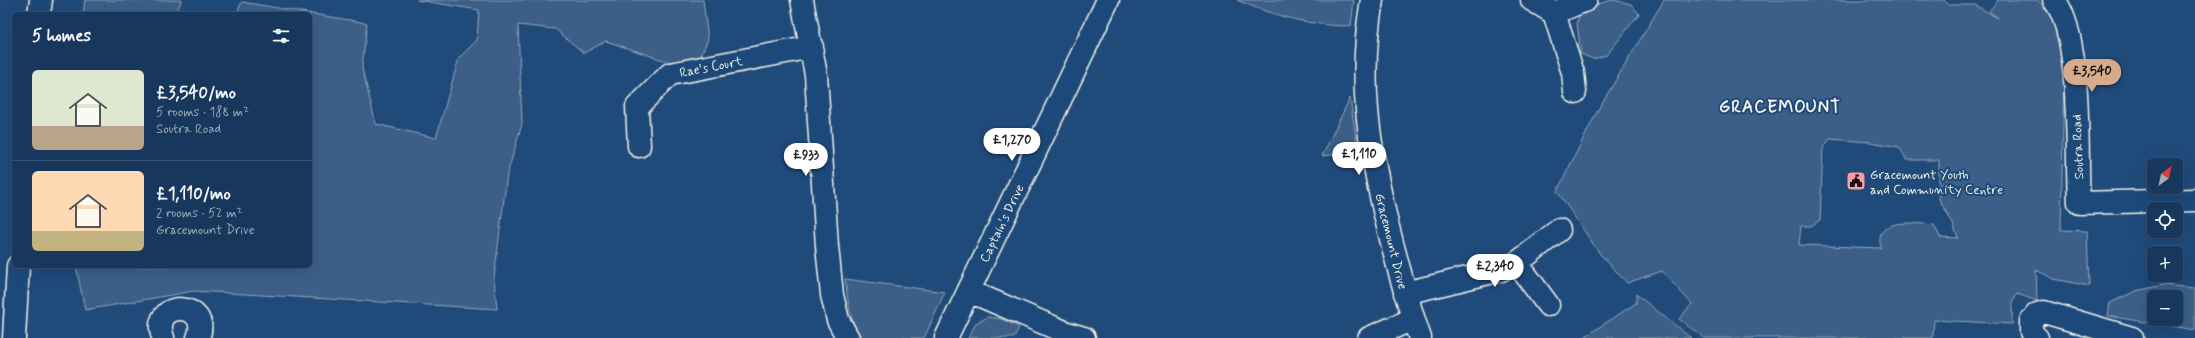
<!DOCTYPE html>
<html lang="en">
<head>
<meta charset="utf-8">
<style>
  :root { --surface:#17385c; --page:#203f62; --text:#f1f3f6; --muted:#9eacbb; --line:#365272; --accent:#d6ab8b }
  body { margin:0; font-family:Mynerve,sans-serif; background:var(--page); color:var(--text); height:100vh; display:flex; flex-direction:column; font-size:15px; white-space:nowrap }
  * { box-sizing:border-box; margin:0 }
  p { font-size:13px; color:var(--muted) }
  .icon { flex:none; width:22px; height:22px; fill:none; stroke:currentColor; stroke-width:2; stroke-linecap:round; stroke-linejoin:round }
  .map { position:relative; flex:1; overflow:hidden }
  .panel { position:absolute; left:12px; top:12px; width:300px; height:256px; display:flex; flex-direction:column; background:var(--surface); border-radius:6px; box-shadow:0 4px 16px #0002,0 0 0 1px var(--line) }
  .panel>* { flex:none }
  .needle { width:26px; rotate:33deg }
  .fabs { position:absolute; left:2147px; top:158px; display:grid; gap:8px }
  .fabs a { display:grid; place-items:center; width:36px; height:36px; border-radius:6px; background:var(--surface); box-shadow:0 4px 16px #0002,0 0 0 1px var(--line); font-size:20px }
  .price { position:absolute; translate:-50% -34px; padding:0 9px; border-radius:14px; background:#fff; color:#222; font-size:13px; line-height:26px; filter:drop-shadow(0 1px 2px #0008) }
  .price::after { content:''; position:absolute; left:50%; top:24px; width:12px; height:9px; margin-left:-6px; background:inherit; clip-path:polygon(0 0,100% 0,50% 100%) }
  .price.active { background:var(--accent); color:#111 }
  ul { padding:0; list-style:none }
  li { display:flex; align-items:center; gap:12px; height:100px; padding:0 20px }
  li+li { border-top:1px solid var(--line) }
  li span { display:grid; place-items:center; flex:none; width:112px; height:80px; border-radius:6px; color:#555 }
  li>.icon { margin-inline-start:auto }
  span .icon { width:48px; height:48px; fill:#fffc; stroke-width:1 }
  li b { font-size:17px }
  h2 { display:flex; justify-content:space-between; align-items:center; height:48px; padding:0 20px; font-size:17px }
  .map>svg:first-child { display:block }
</style>
</head>
<body>
<div class="map">
<svg width="2195" height="338" viewBox="0 0 2195 338">
  <rect width="100%" height="100%" fill="#1f4a7a"/>
  <filter id="ink" filterUnits="userSpaceOnUse"><feTurbulence type="fractalNoise" baseFrequency=".025" numOctaves="2"/><feDisplacementMap in="SourceGraphic" scale="8" xChannelSelector="R" yChannelSelector="G"/><feConvolveMatrix kernelMatrix="1 2 1 2 8 2 1 2 1" color-interpolation-filters="sRGB"/></filter>
  <g filter="url(#ink)">
    <path fill="#3a5f88" stroke="#97a8b8" fill-rule="evenodd" d="M85 0H182L175 14H83Z
      M417 0H703L708 39 700 58 672 63 606 41 584 53 555 29 518 25 522 124 507 175 494 278 497 309 194 291 85 310 76 266H310V14H236L242 2 367 23 362 68 376 124 436 138 459 58 477 40 479 10Z
      M1237 0H1354L1351 26C1312 26 1273 16 1237 0Z
      M1613 0 1631 4 1639 14 1607 55 1593 59 1581 54 1577 23 1580 13 1594 5Z
      M1664 0H1944L1949 5H1975L1998 18 1989 11 1998 0H2038L2051 16 2059 39 2064 71 2061 230 2087 231 2089 286 2054 279 2036 270 2037 301 2017 294 2012 302V324L1934 320 1933 338H1704L1679 319 1692 304 1662 271 1627 283 1600 254 1557 191 1599 108ZM1830 139 1870 142 1899 147 1907 160H1939V199L1953 224 1958 238 1940 237 1934 225C1919 224 1883 217 1880 238 1879 241 1881 245 1881 248L1799 245 1801 226H1811L1820 220 1823 148Z
      M1350 98 1357 144 1354 150 1351 153 1322 156Z
      M845 279 945 292 924 338H862C849 322 848 299 845 279Z
      M2163 285 2195 288V330L2108 316 2110 303 2136 291ZM2154 297H2176V319H2154Z
      M1636 294 1691 338H1583L1636 303Z
      M988 317 1001 319 1019 327 1014 338H968L976 323Z"/>
    <g fill="none" stroke-linecap="round" stroke-linejoin="round">
      <g stroke="#f4f1e8" stroke-width="25">
        <path id="street" d="M802 0 816 75 827 246 832 295 838 320 848 338
          M1372 0C1358 78 1368 142 1386 219 1396 259 1406 299 1420 338
          M1532 0 1554 13
          M2054 0C2083 35 2076 155 2079 203L2195 200
          M1575 92 1573 73 1554 13 1586 0
          M639 146 637 107 670 74 812 47
          M1517 263 1548 305
          M969 291 1067 333 1084 338
          M1405 293 1501 270 1517 263 1559 230
          M163 338C149 298 213 301 198 338
          M946 338 1108 0
          M1369 338 1413 319
          M2037 338 2031 332V321L2037 314 2044 312 2132 338"/>
      </g>
      <g stroke="#f4f1e8" stroke-width="25">
        <path id="primary" d="M39 14 41 0
          M14 338 18 266"/>
      </g>
      <use href="#street" stroke="#1f4a7a" stroke-width="22"/>
      <use href="#primary" stroke="#1f4a7a" stroke-width="22"/>
    </g>
  </g>
  <defs>
    <g id="civic-square" transform="scale(1)"><rect x="-9" y="-9" width="18" height="18" rx="4" fill="#ff9aa2" stroke="#1f4a7a"/><path d="M-.6-6.5H3V-4.5H.6V-3L4-1V1h2V6H-6V1h2V-1L-.6-3ZM-1.2 2.5V6h2.4V2.5Z" fill="#111"/></g>
  </defs>
  <g fill-rule="evenodd">
    <use href="#civic-square" x="1856" y="181"/>
  </g>
  <g text-anchor="middle" stroke-width="4" stroke-linejoin="round" paint-order="stroke">
    <g font-size="13" fill="#f4f1e8" stroke="#1f4a7a">
      <text transform="translate(711 66) rotate(-11)" y="5">Rae's Court</text>
      <text transform="translate(2077 147) rotate(-92)" y="5">Soutra Road</text>
      <text transform="translate(1001 223) rotate(-64)" y="5">Captain's Drive</text>
      <text transform="translate(1392 241) rotate(76)" y="5">Gracemount Drive</text>
    </g>
    <g font-size="13" fill="#f4f1e8" stroke="#1f4a7a" text-anchor="start">
      <text x="1870" y="179">Gracemount Youth<tspan x="1870" dy="15">and Community Centre</tspan></text>
    </g>
    <g font-size="17" font-weight="bold" letter-spacing="1" fill="#f4f1e8" stroke="#1f4a7a">
      <text x="1780" y="112">GRACEMOUNT</text>
    </g>
  </g>
</svg>
<div class="fabs">
<a><svg class="needle" viewBox="-14 -14 28 28"><path d="M0-13l5 13h-10z" fill="#e53935"/><path d="M0 13l5-13h-10z" fill="#9eacbb"/></svg></a>
<a><svg class="icon" aria-label="locate" viewBox="0 0 24 24"><circle cx="12" cy="12" r="6"/><path d="M12 2v4M12 18v4M2 12h4M18 12h4"/></svg></a>
<a>+</a>
<a>−</a>
</div>
<b class="price active" style="left:2092px;top:93px">£3,540</b>
<b class="price" style="left:1012px;top:162px">£1,270</b>
<b class="price" style="left:1359px;top:176px">£1,110</b>
<b class="price" style="left:806px;top:177px">£933</b>
<b class="price" style="left:1495px;top:288px">£2,340</b>
<section class="panel">
<h2>5 homes<svg class="icon" aria-label="filters" viewBox="0 0 24 24"><path d="M4 7h16M4 17h16"/><circle cx="9" cy="7" r="2"/><circle cx="15" cy="17" r="2"/></svg></h2>
<ul>
<li><span style="background:linear-gradient(#dfe7d0 70%,#b9a48a 0)"><svg class="icon" aria-label="home" viewBox="0 0 24 24"><path d="M3 11l9-7 9 7M6 9v11h12V9"/></svg></span><div><b>£3,540/mo</b><p>5 rooms · 188 m²</p><p>Soutra Road</p></div></li>
<li><span style="background:linear-gradient(#ffd9b3 75%,#c2b280 0)"><svg class="icon" aria-label="home" viewBox="0 0 24 24"><path d="M3 11l9-7 9 7M6 9v11h12V9"/></svg></span><div><b>£1,110/mo</b><p>2 rooms · 52 m²</p><p>Gracemount Drive</p></div></li>
</ul>
</section>
</div>
</body>
</html>
